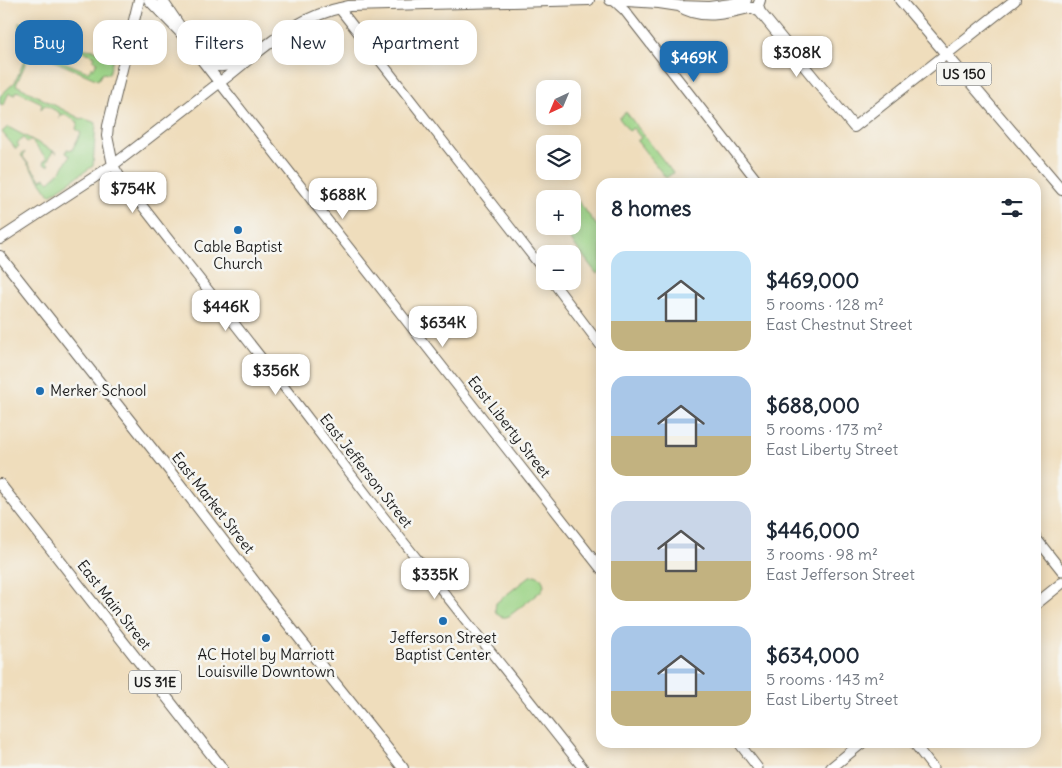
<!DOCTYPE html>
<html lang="en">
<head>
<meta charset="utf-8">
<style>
  :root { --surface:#fff; --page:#f6f6f7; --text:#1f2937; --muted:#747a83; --accent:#1f6fb2 }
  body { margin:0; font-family:Delius,sans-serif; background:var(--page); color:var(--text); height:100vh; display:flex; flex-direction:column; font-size:19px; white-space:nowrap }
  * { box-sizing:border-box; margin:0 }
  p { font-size:16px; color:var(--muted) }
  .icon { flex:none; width:28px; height:28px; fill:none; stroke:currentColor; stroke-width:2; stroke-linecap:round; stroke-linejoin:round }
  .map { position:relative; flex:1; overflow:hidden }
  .sheet { position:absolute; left:596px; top:178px; width:445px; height:570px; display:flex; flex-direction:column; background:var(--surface); border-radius:15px; box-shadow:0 2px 12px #0003 }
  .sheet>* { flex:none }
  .guide { position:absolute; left:15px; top:20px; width:475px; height:45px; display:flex; gap:10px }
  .needle { width:32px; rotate:224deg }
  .tools { position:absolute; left:536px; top:80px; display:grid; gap:10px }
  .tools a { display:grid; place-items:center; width:45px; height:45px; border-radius:10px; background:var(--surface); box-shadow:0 2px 12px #0003; font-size:25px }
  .price { position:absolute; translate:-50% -42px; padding:0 11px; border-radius:10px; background:#fff; color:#222; font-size:16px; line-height:32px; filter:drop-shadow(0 1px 2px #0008) }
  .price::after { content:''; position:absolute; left:50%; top:30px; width:15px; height:11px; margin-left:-8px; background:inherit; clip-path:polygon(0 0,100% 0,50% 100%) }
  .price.current { background:var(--accent); color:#fff }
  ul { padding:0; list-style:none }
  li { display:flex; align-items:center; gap:15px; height:125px; padding:0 15px }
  li span { display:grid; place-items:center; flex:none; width:140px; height:100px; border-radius:15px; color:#555 }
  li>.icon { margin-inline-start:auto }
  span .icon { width:60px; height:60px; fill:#fffc; stroke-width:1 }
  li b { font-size:21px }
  h2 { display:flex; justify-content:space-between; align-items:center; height:60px; padding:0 15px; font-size:21px }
  .tag { padding:0 18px; border-radius:15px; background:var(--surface); box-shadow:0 2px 12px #0003; font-size:18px; line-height:45px }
  .tag.current { background:var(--accent); color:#fff }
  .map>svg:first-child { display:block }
</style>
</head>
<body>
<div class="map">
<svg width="1062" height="768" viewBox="0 0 1062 768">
  <rect width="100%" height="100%" fill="#f6f6f2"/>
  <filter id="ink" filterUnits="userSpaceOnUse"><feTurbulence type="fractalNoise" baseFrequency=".02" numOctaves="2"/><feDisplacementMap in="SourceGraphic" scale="10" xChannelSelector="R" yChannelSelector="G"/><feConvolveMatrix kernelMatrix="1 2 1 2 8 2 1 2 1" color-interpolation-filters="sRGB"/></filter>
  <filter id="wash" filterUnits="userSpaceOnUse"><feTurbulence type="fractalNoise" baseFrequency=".0096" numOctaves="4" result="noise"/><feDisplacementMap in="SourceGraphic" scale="20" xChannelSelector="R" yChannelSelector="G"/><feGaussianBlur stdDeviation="1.12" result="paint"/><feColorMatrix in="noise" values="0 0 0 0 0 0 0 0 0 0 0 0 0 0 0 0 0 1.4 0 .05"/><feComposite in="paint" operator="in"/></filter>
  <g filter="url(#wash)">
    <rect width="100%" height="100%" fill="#efddbc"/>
    <path fill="#9bd385" stroke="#5c7850" d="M19 22 85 49 94 50 112 57 113 59 109 74 102 73 98 80 31 51 16 85 81 119 82 118 96 123 93 166 50 195 21 155 25 152 23 157 41 180 45 178 49 182 61 171 70 156 66 153 67 149 72 150 81 133 76 129 78 122 63 114 59 118 60 113 45 105 41 109 42 103 17 91 14 95 9 93 3 105 0 104V96L15 82 29 50 33 46 38 47 37 52 58 60 61 56V61L88 72 91 68H94L97 62 93 60 95 56 39 34 37 38C30 36 26 30 19 27Z
      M626 112 673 173 666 178 637 141 641 138 633 128 629 131 619 118Z
      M8 127 57 153 53 151 47 162 50 165H45L43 162 47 159 31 140 27 142 23 138 17 143 19 146 16 149 2 132Z
      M571 192 601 231V271L597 274 560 226H572V199H563Z
      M535 575C541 577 543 580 544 586L541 591 509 616C503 619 497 616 495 610L496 603 530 576Z"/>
  </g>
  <g filter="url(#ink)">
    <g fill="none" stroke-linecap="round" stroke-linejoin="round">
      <g stroke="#666054" stroke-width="11">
        <path id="tertiary" d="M613 0 625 11 758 182
          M339 8 545 272
          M219 82 601 569
          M113 165 122 180 295 401 379 511 583 768
          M552 281 601 346
          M1036 538 1062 571
          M738 742 758 768
          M913 742 933 768"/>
      </g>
      <g stroke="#666054" stroke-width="12">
        <path id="secondary" d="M149 0 181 33 219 82
          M610 0 659 3 679 6 709 7 731 4 746 0
          M679 6C700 20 726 14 749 8H753L760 12 854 127 1015 0
          M760 12 758 6 760 0
          M206 61C219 70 230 67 242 57
          M113 165C152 136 190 105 228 76 268 44 297 16 349 6L589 0"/>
      </g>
      <g stroke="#666054" stroke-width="12">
        <path id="primary" d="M162 0 179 25 181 33
          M900 0 1062 190
          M0 239 113 165 107 136 108 126 139 0
          M0 256 169 470 268 599 403 768
          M0 484 222 768
          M1036 604 1062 583
          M831 768 863 742"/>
      </g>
      <use href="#tertiary" stroke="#fff" stroke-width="9"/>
      <use href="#secondary" stroke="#fff" stroke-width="10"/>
      <use href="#primary" stroke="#fff" stroke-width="10"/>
    </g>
  </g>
  <g fill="#1f6fb2" stroke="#f6f6f2" stroke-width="2">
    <circle cx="238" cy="230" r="5"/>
    <circle cx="40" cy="391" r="5"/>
    <circle cx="443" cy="621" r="5"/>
    <circle cx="266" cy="638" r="5"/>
  </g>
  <g text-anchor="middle" stroke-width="5" stroke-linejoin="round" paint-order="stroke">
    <g fill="#f6f6f2" stroke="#5d5d5c" stroke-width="1">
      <rect x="936.5" y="62.5" width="55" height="23" rx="4"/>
      <rect x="129" y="670.5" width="52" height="23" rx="4"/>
    </g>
    <g font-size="14" font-weight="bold" fill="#1c1c1c">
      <text x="964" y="79">US 150</text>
      <text x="155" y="687">US 31E</text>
    </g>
    <g font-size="15" fill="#1c1c1c" stroke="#f6f6f2">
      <text x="238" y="252">Cable Baptist<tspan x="238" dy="17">Church</tspan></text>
      <text x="50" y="396" text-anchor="start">Merker School</text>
      <text x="443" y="643">Jefferson Street<tspan x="443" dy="17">Baptist Center</tspan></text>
      <text x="266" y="660">AC Hotel by Marriott<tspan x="266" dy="17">Louisville Downtown</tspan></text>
    </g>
    <g font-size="15" fill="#1c1c1c" stroke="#f6f6f2">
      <text transform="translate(509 427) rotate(52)" y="5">East Liberty Street</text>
      <text transform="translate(366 471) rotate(52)" y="5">East Jefferson Street</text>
      <text transform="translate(213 503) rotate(52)" y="5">East Market Street</text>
      <text transform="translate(114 605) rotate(52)" y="5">East Main Street</text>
    </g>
  </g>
</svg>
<div class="tools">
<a><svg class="needle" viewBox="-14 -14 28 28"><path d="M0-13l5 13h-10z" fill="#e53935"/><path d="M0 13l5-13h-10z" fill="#747a83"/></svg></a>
<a><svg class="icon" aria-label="layers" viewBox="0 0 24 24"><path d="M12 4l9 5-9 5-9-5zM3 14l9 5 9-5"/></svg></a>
<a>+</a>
<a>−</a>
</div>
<b class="price" style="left:797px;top:78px">$308K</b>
<b class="price current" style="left:694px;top:83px">$469K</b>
<b class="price" style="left:133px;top:214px">$754K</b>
<b class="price" style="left:343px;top:220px">$688K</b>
<b class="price" style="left:226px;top:332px">$446K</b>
<b class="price" style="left:443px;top:348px">$634K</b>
<b class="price" style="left:276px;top:396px">$356K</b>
<b class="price" style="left:435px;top:600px">$335K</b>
<div class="guide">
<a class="tag current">Buy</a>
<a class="tag">Rent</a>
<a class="tag">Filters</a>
<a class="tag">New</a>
<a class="tag">Apartment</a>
</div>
<section class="sheet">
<h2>8 homes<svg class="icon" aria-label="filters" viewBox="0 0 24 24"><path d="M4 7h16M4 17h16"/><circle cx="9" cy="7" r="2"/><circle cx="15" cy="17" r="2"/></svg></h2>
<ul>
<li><span style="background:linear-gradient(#bfe0f5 70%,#c2b280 0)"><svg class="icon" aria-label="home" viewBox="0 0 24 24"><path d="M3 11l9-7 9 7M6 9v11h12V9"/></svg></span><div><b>$469,000</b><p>5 rooms · 128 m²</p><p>East Chestnut Street</p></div></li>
<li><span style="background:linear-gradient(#a9c7e8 60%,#c2b280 0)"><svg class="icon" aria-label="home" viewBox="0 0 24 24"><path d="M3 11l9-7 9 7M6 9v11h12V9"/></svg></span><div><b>$688,000</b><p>5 rooms · 173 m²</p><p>East Liberty Street</p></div></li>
<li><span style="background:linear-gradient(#c9d6e8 60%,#c2b280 0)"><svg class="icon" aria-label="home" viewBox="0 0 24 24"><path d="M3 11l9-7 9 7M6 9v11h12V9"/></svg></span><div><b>$446,000</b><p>3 rooms · 98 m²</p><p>East Jefferson Street</p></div></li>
<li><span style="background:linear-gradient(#a9c7e8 65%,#c2b280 0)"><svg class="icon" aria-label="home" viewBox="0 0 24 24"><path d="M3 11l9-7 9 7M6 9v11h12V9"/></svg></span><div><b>$634,000</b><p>5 rooms · 143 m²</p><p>East Liberty Street</p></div></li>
</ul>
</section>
</div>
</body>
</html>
